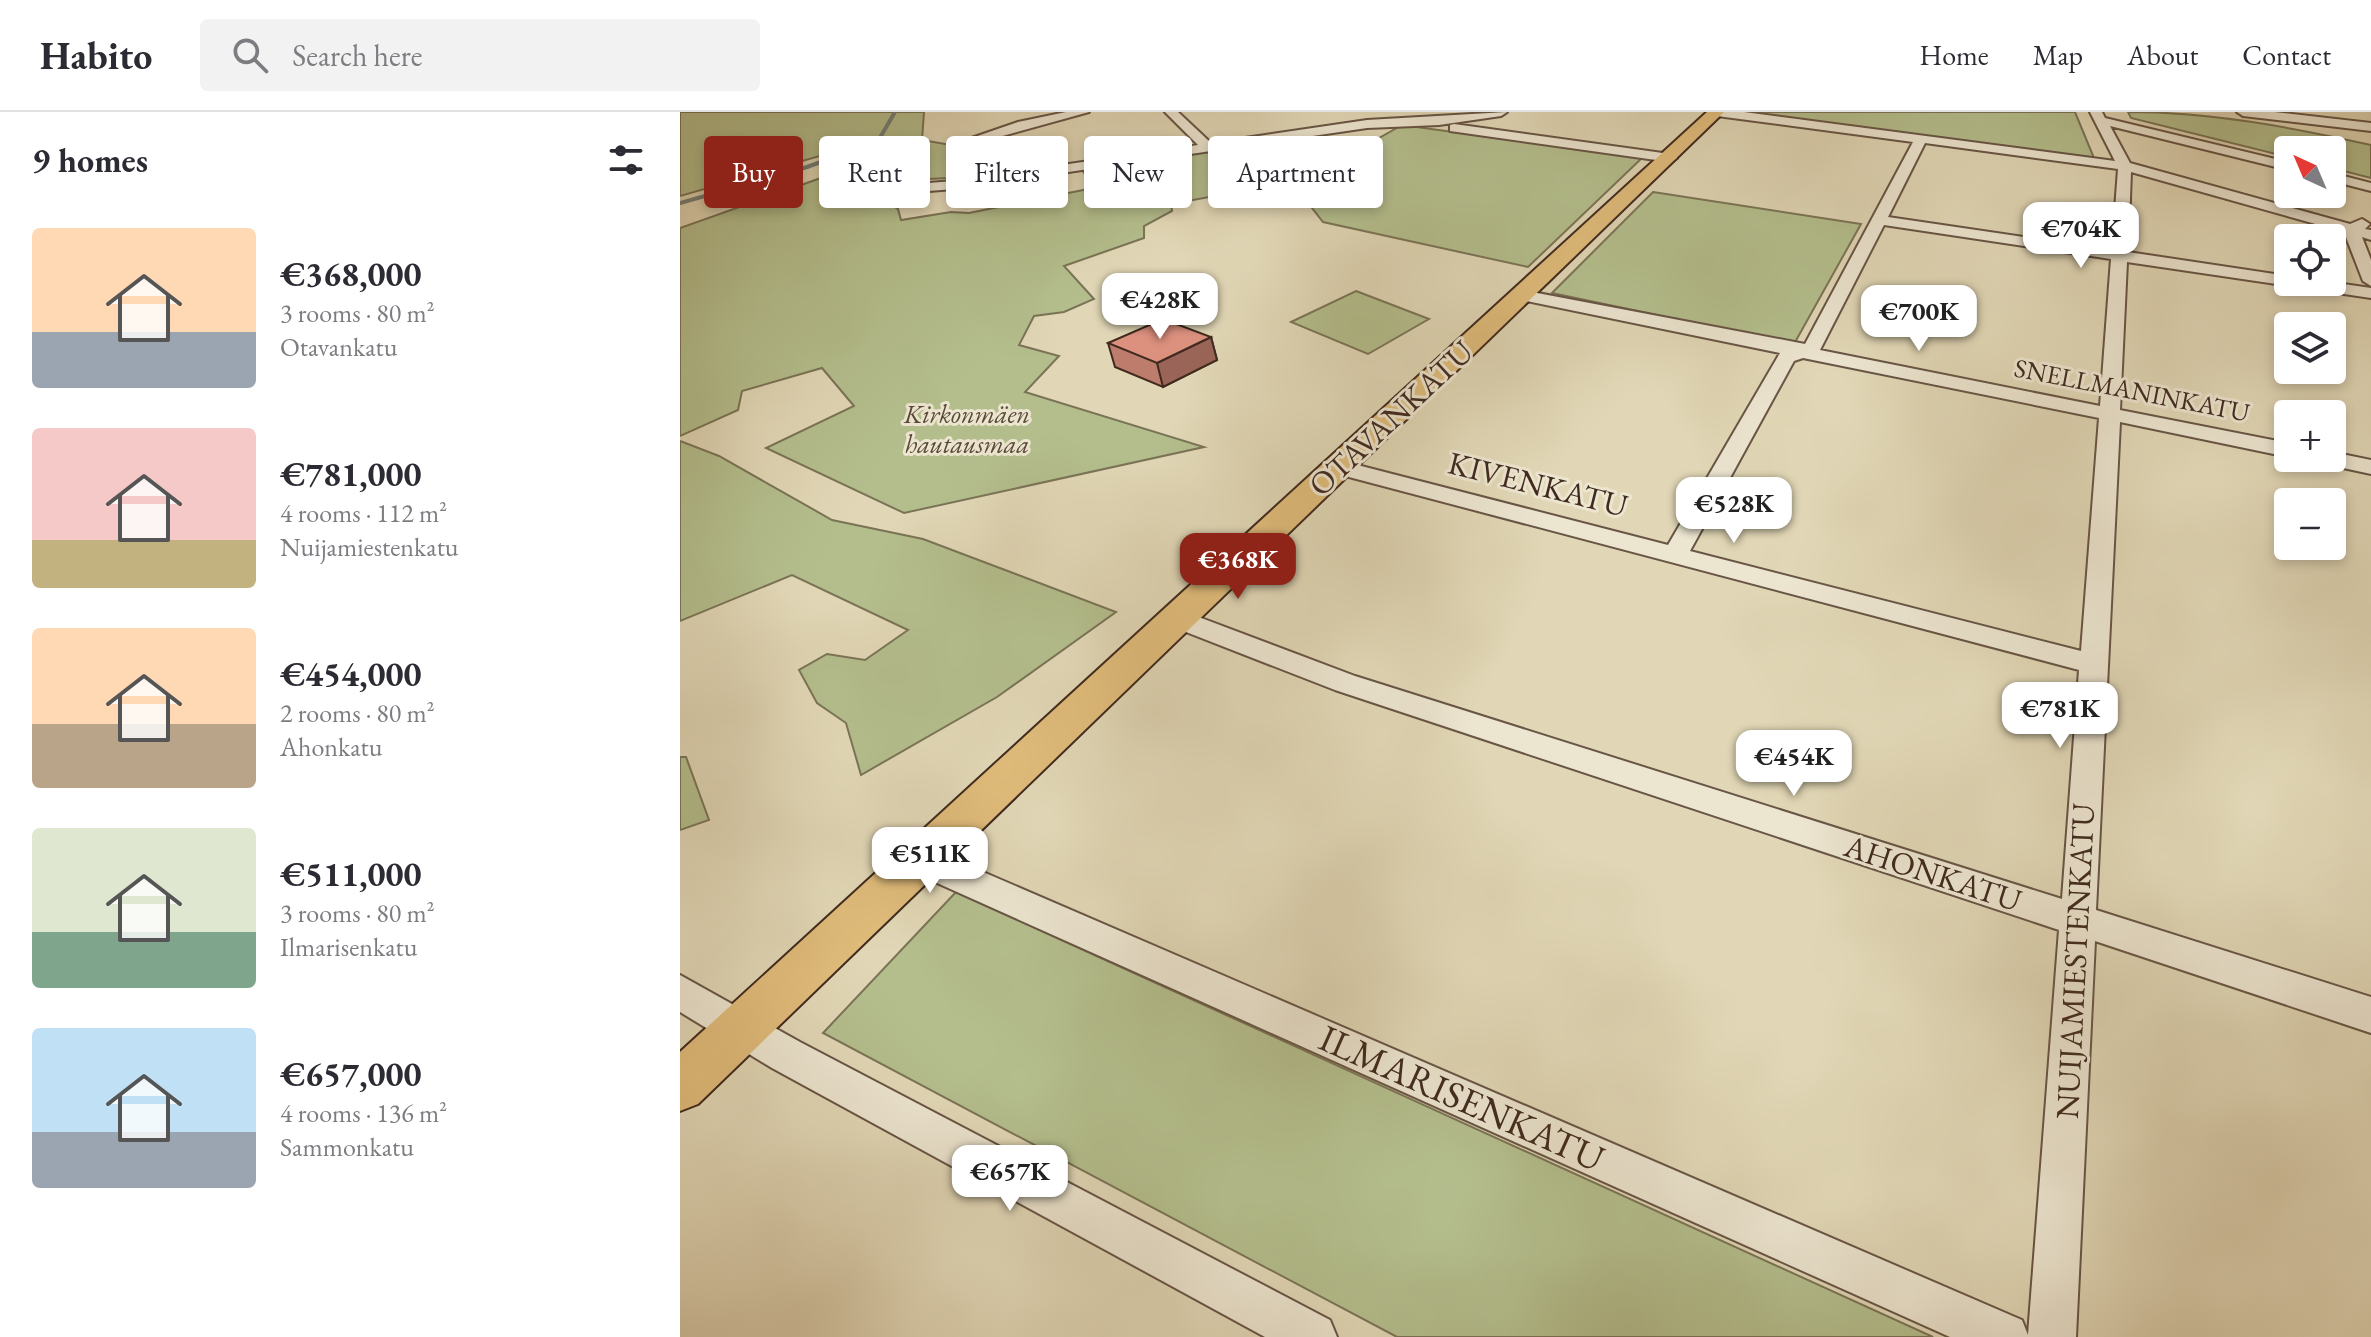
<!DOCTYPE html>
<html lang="en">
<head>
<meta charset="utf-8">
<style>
  :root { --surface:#fff; --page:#f2f2f3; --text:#2b2b33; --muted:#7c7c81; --line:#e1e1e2; --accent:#8f2418 }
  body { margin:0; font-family:"EB Garamond",serif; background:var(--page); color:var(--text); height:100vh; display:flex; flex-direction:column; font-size:30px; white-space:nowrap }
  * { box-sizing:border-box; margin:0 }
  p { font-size:26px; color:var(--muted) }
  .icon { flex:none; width:44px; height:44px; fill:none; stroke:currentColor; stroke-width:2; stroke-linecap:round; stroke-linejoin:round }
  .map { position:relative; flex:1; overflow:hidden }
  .panel { display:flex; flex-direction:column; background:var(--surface); width:680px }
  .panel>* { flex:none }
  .guide { position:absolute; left:24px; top:24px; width:760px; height:72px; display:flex; gap:16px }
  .needle { width:52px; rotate:316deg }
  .tools { position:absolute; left:1594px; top:24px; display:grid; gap:16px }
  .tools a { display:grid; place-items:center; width:72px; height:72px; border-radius:8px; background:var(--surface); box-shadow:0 4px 12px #0003; font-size:40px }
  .price { position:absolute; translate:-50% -68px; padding:0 18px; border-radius:16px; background:#fff; color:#222; font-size:26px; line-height:52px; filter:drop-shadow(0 2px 4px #0008) }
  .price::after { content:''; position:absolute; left:50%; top:48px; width:24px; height:18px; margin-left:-12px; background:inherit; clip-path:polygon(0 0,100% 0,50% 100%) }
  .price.current { background:var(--accent); color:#fff }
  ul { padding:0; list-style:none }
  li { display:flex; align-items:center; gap:24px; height:200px; padding:0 32px }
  li span { display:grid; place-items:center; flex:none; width:224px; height:160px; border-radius:8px; color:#555 }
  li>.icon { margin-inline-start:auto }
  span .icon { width:96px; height:96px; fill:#fffc; stroke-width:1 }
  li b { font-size:34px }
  h2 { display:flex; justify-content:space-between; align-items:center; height:96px; padding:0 32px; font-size:34px }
  .pill { padding:0 28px; border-radius:8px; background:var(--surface); box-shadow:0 4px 12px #0003; font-size:28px; line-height:72px }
  .pill.current { background:var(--accent); color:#fff }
  header { display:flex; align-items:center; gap:48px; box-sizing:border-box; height:112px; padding:0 40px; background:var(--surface); border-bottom:2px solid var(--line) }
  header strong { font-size:38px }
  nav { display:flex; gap:44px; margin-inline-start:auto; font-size:28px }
  .search { width:560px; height:72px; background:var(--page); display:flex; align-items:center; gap:20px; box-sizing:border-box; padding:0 28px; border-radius:8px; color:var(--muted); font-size:30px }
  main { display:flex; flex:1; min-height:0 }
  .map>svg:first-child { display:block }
</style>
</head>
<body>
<header>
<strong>Habito</strong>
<div class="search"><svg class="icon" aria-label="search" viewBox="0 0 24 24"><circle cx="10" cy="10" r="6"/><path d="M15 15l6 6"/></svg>Search here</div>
<nav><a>Home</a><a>Map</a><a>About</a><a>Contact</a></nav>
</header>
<main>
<section class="panel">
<h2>9 homes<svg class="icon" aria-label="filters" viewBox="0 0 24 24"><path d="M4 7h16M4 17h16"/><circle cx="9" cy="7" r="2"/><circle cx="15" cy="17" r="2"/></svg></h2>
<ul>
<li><span style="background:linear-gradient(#ffd9b3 65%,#9aa5b1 0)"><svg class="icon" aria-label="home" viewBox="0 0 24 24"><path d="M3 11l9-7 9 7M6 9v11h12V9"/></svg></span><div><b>€368,000</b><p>3 rooms · 80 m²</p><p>Otavankatu</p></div></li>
<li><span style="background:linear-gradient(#f6c9c9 70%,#c2b280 0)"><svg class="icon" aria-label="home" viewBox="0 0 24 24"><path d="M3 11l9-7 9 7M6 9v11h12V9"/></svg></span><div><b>€781,000</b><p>4 rooms · 112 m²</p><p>Nuijamiestenkatu</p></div></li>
<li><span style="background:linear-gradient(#ffd9b3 60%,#b9a48a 0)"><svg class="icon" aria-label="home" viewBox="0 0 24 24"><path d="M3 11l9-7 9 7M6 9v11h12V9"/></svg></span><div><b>€454,000</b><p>2 rooms · 80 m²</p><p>Ahonkatu</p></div></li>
<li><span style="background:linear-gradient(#dfe7d0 65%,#7fa58c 0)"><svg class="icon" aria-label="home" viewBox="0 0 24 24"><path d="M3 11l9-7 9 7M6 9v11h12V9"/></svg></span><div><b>€511,000</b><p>3 rooms · 80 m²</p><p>Ilmarisenkatu</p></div></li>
<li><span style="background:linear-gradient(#bfe0f5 65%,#9aa5b1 0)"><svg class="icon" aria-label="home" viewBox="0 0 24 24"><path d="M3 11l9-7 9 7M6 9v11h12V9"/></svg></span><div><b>€657,000</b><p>4 rooms · 136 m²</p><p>Sammonkatu</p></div></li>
</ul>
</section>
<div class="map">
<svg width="1691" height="1225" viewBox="0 0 1691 1225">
  <rect width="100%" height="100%" fill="#e1d7b6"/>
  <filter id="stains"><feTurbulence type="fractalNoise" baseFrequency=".0025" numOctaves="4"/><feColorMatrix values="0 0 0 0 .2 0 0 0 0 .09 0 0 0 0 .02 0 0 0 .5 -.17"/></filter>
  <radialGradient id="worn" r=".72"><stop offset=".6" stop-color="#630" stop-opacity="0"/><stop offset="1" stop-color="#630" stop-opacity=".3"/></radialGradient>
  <path fill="#b4be8d" stroke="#7a7456" stroke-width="2" d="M0 0H244L242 28 299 38 323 59 270 66 225 68 221 53 188 69 196 84 218 97 221 108 271 100 289 101 413 76 403 59 550 34 569 64 614 55 578 76 491 92 492 99 464 114V126L384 154 414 187 384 200 354 204 339 233 379 244 345 280 524 335 224 401 86 336 174 294 142 256 62 279 58 298 0 324V116L155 61 150 53 172 44 164 37 0 84Z
    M1060 0H1395L1414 46Z
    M1448 0C1532 0 1610 15 1691 33V66L1652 56V38H1608V45L1451 6Z
    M722 13 962 46 848 155 643 110 615 74Z
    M973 80 1181 112 1114 232 872 181Z
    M676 179 749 207 688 242 611 210Z
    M0 329 39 344 152 408 243 427 436 500 317 585 181 663 166 611 137 591 119 558 147 542 185 548 228 518 112 463 0 509Z
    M0 645H6L29 708 0 718Z
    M276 780 1253 1225H717L143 921Z"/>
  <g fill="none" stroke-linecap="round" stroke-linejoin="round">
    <path stroke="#737f78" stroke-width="4" d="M0 91 127 55 198 29 215 0"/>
    <g stroke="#685545" stroke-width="4">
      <path id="minor" d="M386 0H409L286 34 280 30 338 10Z
        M485 0H498L531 31 687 8 827 0 821 4 759 13 687 16 274 77 211 82 204 78 211 74 274 69 518 33Z
        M1031 0H1064L1435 49 1410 0H1422L1425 6 1608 50V58L1430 14 1450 51 1670 112 1682 107 1690 112 1685 117 1691 118V128L1682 125 1691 148V174L1683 169 1664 120 1451 60 1448 140 1608 164V170H1650L1691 176V186L1447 150 1440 298 1608 331V345L1440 310 1416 798 1691 885V921L1415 829 1396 1225H1270L228 758 223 748 228 738 240 734 252 738 1342 1208 1348 1223 1379 818 655 578 488 513 485 507 488 501 498 498 508 501 675 564 1382 787 1399 558 650 360 647 355 658 348 988 433 1100 241 842 188 833 183 842 178 1125 232 1233 30 1037 4ZM1245 31 1438 57 1432 138 1208 105ZM1204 113 1431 147 1420 294 1140 238ZM1123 246 1419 306 1401 539 1010 439 1114 249Z
        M1557 0H1594L1691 11V19L1563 4Z
        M774 12 990 42 997 46 990 50 770 19V13Z
        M1652 61 1691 71V79L1652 69Z
        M1652 340 1691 348V362L1640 351 1637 346H1652Z
        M0 863 120 930 650 1208 657 1225H585L92 956 0 900Z"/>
    </g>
    <g stroke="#402a1f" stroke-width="4">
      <path id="major" d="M1027 0H1044L18 992 0 999V940Z"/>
    </g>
    <use href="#minor" fill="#ece5d0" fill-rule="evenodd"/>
    <use href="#major" fill="#e0bc7b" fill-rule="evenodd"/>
  </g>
  <path fill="#bd7c6c" stroke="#402a1f" stroke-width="2" d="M531 225 537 248 483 275 435 255 428 231Z"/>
  <path fill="#9a6558" stroke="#402a1f" stroke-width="2" d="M531 225 537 248 483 275 477 251Z"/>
  <path fill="#dc907e" stroke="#402a1f" stroke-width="2" d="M483 207 531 225 477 251 428 231Z"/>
  <g text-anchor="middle" stroke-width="6" stroke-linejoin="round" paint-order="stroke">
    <g font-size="26" fill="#402a1f" stroke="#ece5d0">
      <text transform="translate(1452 278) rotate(11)" y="9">SNELLMANINKATU</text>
    </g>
    <g font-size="26" font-style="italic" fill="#574835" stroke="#ece5d0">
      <text x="287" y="311">Kirkonmäen<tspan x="287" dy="30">hautausmaa</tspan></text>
    </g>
    <g font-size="32" fill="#402a1f" stroke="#ece5d0">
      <text transform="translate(711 306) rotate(-43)" y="11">OTAVANKATU</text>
      <text transform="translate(858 372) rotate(14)" y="11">KIVENKATU</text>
      <text transform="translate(1253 761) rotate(18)" y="11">AHONKATU</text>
      <text transform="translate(1395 849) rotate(-87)" y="11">NUIJAMIESTENKATU</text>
    </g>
    <g font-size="38" fill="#402a1f" stroke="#ece5d0">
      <text transform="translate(782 986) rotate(24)" y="13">ILMARISENKATU</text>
    </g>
  </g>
  <rect width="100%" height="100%" filter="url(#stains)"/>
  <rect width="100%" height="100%" fill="url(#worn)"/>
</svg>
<div class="tools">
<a><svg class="needle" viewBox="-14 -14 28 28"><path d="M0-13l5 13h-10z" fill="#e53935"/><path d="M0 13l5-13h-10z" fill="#7c7c81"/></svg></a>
<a><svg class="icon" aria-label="locate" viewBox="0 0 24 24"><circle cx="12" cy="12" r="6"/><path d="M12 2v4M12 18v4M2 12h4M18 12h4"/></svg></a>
<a><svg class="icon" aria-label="layers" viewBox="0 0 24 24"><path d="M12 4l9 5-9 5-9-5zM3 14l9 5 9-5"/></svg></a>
<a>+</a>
<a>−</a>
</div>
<b class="price" style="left:1401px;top:158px">€704K</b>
<b class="price" style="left:480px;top:229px">€428K</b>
<b class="price" style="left:1239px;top:241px">€700K</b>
<b class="price" style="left:1054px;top:433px">€528K</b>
<b class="price current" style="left:558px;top:489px">€368K</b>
<b class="price" style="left:1380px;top:638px">€781K</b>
<b class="price" style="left:1114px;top:686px">€454K</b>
<b class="price" style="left:250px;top:783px">€511K</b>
<b class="price" style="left:330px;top:1101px">€657K</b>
<div class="guide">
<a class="pill current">Buy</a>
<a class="pill">Rent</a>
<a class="pill">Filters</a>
<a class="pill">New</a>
<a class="pill">Apartment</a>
</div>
</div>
</main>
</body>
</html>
